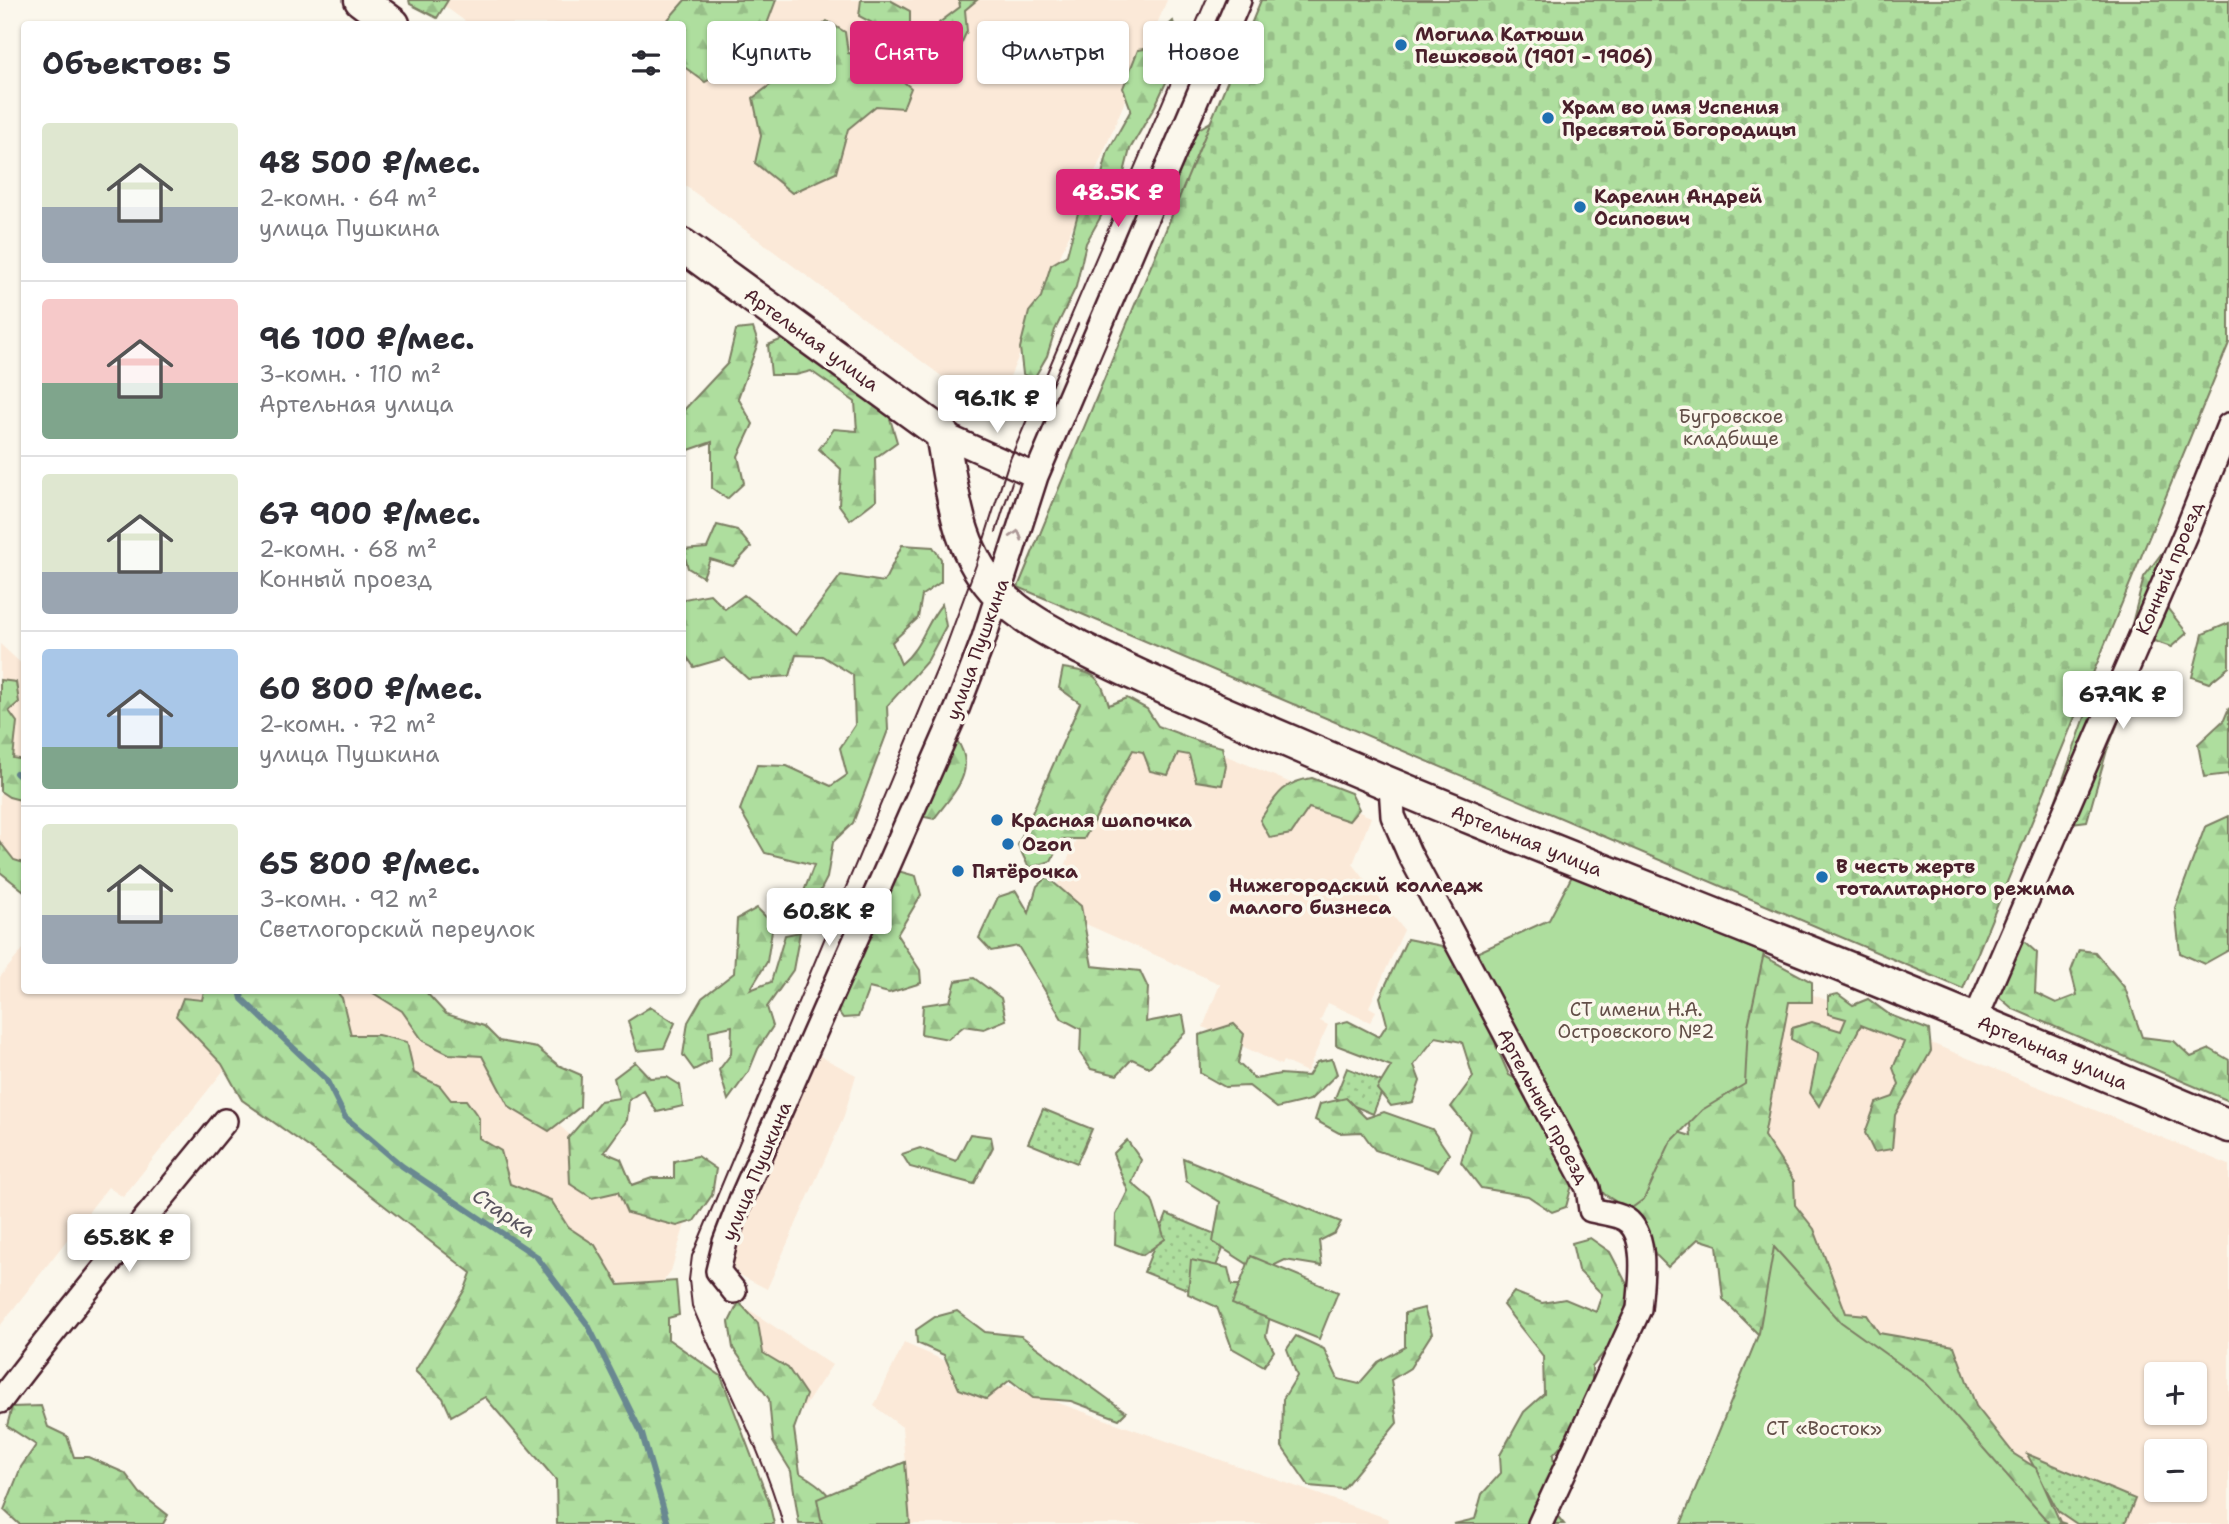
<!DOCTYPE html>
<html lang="ru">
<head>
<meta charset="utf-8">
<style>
  :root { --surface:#fff; --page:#f2f2f3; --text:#2b2b33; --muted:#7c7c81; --line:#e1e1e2; --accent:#db2777 }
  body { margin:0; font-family:"Shantell Sans",sans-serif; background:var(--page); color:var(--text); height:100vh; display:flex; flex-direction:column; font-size:26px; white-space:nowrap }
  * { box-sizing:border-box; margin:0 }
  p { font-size:23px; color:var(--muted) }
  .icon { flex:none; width:38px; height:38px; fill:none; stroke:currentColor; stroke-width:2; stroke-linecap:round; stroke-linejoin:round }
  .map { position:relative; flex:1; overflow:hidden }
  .details { position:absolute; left:21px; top:21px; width:665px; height:973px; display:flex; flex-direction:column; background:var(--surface); border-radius:7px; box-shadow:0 2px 5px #0004 }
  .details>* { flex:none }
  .top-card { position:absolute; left:707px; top:21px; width:665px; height:63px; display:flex; gap:14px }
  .tools { position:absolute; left:2144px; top:1362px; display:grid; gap:14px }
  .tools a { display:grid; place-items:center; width:63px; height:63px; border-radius:7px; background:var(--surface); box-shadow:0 2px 5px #0004; font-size:35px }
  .price { position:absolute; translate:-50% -60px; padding:0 16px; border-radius:7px; background:#fff; color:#222; font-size:23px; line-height:46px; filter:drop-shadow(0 2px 4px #0008) }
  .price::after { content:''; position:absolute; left:50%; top:42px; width:21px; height:16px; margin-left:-10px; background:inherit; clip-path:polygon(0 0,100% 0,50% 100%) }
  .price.on { background:var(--accent); color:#fff }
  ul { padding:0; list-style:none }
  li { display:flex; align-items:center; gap:21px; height:175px; padding:0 21px }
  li+li { border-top:2px solid var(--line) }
  li span { display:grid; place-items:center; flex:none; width:196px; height:140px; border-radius:7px; color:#555 }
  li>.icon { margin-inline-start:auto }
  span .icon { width:84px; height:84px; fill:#fffc; stroke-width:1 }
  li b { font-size:30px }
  h2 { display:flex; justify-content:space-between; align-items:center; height:84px; padding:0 21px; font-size:30px }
  .pill { padding:0 24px; border-radius:7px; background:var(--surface); box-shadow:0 2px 5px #0004; font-size:24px; line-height:63px }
  .pill.on { background:var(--accent); color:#fff }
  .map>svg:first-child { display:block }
</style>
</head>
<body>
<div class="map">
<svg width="2229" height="1524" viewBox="0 0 2229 1524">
  <defs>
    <pattern id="grass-dots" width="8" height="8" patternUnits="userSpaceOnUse" patternTransform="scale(1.75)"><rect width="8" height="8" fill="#aede9e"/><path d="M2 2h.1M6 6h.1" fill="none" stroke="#97be88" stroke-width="1.8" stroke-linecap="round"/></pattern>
    <pattern id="forest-firs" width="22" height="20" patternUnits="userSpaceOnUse" patternTransform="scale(1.75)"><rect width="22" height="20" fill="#aede9e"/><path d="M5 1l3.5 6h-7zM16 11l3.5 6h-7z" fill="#97be88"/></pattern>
    <pattern id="cemetery-stones" width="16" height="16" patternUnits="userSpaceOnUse" patternTransform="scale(1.75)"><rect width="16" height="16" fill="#aede9e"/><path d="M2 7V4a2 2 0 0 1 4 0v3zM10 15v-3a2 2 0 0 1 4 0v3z" fill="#97be88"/></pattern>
  </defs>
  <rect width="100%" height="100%" fill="#fbf7ec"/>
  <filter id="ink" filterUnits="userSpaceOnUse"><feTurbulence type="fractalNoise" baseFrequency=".0143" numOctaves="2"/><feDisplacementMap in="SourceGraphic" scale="14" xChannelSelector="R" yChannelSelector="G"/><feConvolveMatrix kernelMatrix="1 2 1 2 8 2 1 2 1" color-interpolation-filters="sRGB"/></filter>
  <g filter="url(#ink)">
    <path fill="#fbe9d8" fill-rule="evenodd" d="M436 0H1167L994 415 683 184 682 24H469Z
      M0 644 24 666V870L0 853Z
      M1128 714 1371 817 1353 864 1404 930 1369 1007 1376 1011 1370 1022 1328 1003 1320 1021 1328 1025 1307 1072 1283 1061 1281 1065 1203 1027 1220 984 1048 907Z
      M24 948V990L210 991 185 1017 228 1065 123 1197 108 1187 0 1326V977Z
      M1782 982 2229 1165V1524H2050L1841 1322 1758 1144ZM2156 1374H2194V1412H2156ZM2156 1451H2194V1489H2156Z
      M278 991H394L509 1079 612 1174 687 1217 671 1271 645 1304Z
      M818 1055 856 1075 843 1119 767 1289 740 1275 733 1267 729 1253Z
      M742 1305 832 1365 801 1412 751 1343Z
      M904 1343 973 1373 1389 1519 1388 1524H910L902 1427 874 1406Z"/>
    <path fill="url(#grass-dots)" stroke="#7c7e64" stroke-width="2" d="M1347 1068 1385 1083 1373 1114 1335 1098Z
      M1043 1109 1092 1129 1077 1163 1028 1143Z
      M1167 1214 1227 1239 1204 1296 1144 1272Z
      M2027 1454 2135 1499 2125 1524H2077L2058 1511Z"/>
    <path fill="url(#forest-firs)" stroke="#7c7e64" stroke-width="2" d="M409 0H448L437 18 410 4Z
      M685 0H776L767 24 736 44 730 68 705 82 683 66 682 24H664Z
      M861 0H890L910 11V28L889 32 859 16Z
      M959 0H977L965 10 967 31 951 66 935 71 926 55 939 23 960 7Z
      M827 21 845 32 848 53 875 57 911 88 903 108 876 106 848 129 836 173 792 193 755 163 761 136 753 98 782 76 794 51Z
      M1173 21 1177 36V59L1155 106 1130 149 1123 177 1086 243 1076 287 1055 330 1047 356 1033 380 1023 374 1020 348 1029 312 1041 297 1051 265 1067 255 1082 198 1100 182 1108 151 1131 110 1123 88 1138 50 1157 47 1160 33Z
      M1221 116 1185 206 1165 200 1170 176 1183 165 1190 134Z
      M753 328 758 343 738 398 753 424 738 456 744 483 727 499 712 488V442L683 452V411L728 363 736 330Z
      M790 336 883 395 897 442 875 458 876 500 850 520 839 505 841 469 819 449 834 429 857 431 855 402 811 371 796 375H771L768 345Z
      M717 525 737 530 751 547 733 566 710 559 703 577 688 568 683 550 707 548Z
      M2170 542 2184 544 2188 557 2165 605 2187 633 2171 647 2154 641 2126 672 2131 691 2107 750 2087 821 2064 824 2053 808 2090 703 2111 679 2132 624 2144 577Z
      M902 545 933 547 941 559V582L922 595 918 618 892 642 901 664C922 647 925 624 942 604L946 626 928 660 887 706 888 730 853 823 833 842 827 878 808 915 798 907 814 865 765 853 740 810 757 765 787 766 831 786 847 775 840 748 855 725 853 675 822 656 796 655 790 676 748 679 725 658 694 667 683 651V602L684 599 710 594 725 609 744 595 796 635 841 575 884 582Z
      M2229 623V667L2209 683 2192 677 2203 634Z
      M1063 668C1095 673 1099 674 1109 705L1127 698 1147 709 1158 726 1201 742 1222 747 1226 765 1222 785 1196 781 1189 755 1178 753 1168 775 1150 771 1143 752 1133 750 1084 839H1062L1051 861 1029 868 1018 845 1080 703 1059 688Z
      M0 680 16 682 19 702 9 711 17 722 13 758 24 760V801L9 797 0 791Z
      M2229 708V778L2228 774 2204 777 2198 744 2224 720Z
      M956 739C979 771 953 793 934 819L915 815 934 742Z
      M1312 778 1351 793 1359 809 1349 821 1309 808 1291 834 1270 838 1260 820C1276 796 1282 782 1312 778Z
      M2229 816V950L2204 964 2180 953 2175 908 2205 827Z
      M0 842 14 860 24 863V891L0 872Z
      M880 866 916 876 921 895 897 935 920 970 921 983 889 993 869 988 858 1017 843 1018 826 995 856 952 866 886Z
      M1047 877 1081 906 1092 966 1140 971 1148 988 1146 1022 1183 1015 1186 1032 1149 1067 1132 1059 1117 1075 1091 1069 1080 1053 1081 1029 1062 1019 1018 946 991 951 979 938 998 897 1016 891 1029 913 1037 886Z
      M757 908 773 924 767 962 750 990 771 982 785 935 800 932 793 970 767 1007 773 1026 758 1049 749 1071 728 1100 719 1070 731 1054 732 1026 709 1031 711 1061 694 1070 683 1055 688 1022 702 998 734 973 737 919Z
      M2017 935 2037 953 2035 993 2056 1003 2077 995 2071 971 2079 950 2095 952 2125 988 2142 1037 2174 1041 2191 1057 2210 1049 2229 1060V1101L2013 1009 1992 991Z
      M1407 939 1442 946 1468 969 1471 995 1494 1021 1496 1046 1509 1075 1530 1087 1579 1159 1566 1207 1552 1212 1528 1196 1481 1188 1461 1162 1470 1130 1451 1107 1473 1077 1462 1042 1436 1037 1414 1065 1420 1081 1413 1102 1391 1106 1377 1089 1391 1066 1336 1045V1024L1348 1021 1379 1037 1387 1024 1380 997Z
      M1750 949 1812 982V1002H1789L1764 1136 1794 1181 1795 1205 1814 1229 1846 1313 1867 1315 1879 1333 1954 1346 1976 1406 2014 1454 2036 1468 2060 1522 2066 1524H1995L1776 1352 1723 1299 1717 1245 1698 1239 1668 1267 1656 1255 1625 1196 1649 1123 1691 1136 1687 1087Z
      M974 978 1001 998 1006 1020 984 1029 964 1026 948 1039 921 1034 923 1005 950 1001 956 981Z
      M204 991H336L342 998 351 1035H378L407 1042 414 1073 440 1086 451 1100H466L479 1118V1138L501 1151 510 1184 551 1200 568 1227 595 1245 619 1285 676 1281 679 1315 668 1318V1339L721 1376 769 1502 774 1524H557L556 1480 485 1397 451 1416 443 1398 415 1371 465 1289 471 1273 310 1148 242 1100 222 1064 176 1016 183 998 202 1000Z
      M370 991H425L446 1014 484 1026 499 1041 537 1048 558 1065 581 1075 580 1107 549 1131 509 1107 482 1056 449 1054 423 1041 402 1011Z
      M1838 994 1853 1005 1868 999 1890 1015 1929 1030 1931 1051 1895 1115 1892 1149 1874 1152 1865 1133 1876 1103 1893 1097 1899 1084 1893 1068 1904 1042 1861 1025 1819 1106 1810 1093 1818 1054 1791 1039 1792 1028 1812 1022 1841 1031 1846 1019 1828 1014V996Z
      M650 1007 675 1023 664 1048 637 1051 628 1021Z
      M1234 1024 1244 1034 1238 1063 1255 1079 1280 1074 1308 1076 1317 1062 1332 1059 1337 1074 1310 1100 1277 1108 1249 1086 1225 1087 1200 1073 1199 1035Z
      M635 1062 650 1078 667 1077 680 1085 683 1106 657 1112 643 1090 629 1100 627 1120 604 1152 621 1159 632 1185 652 1178H674V1161L697 1156 716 1169 712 1195 694 1221 677 1226 627 1213 618 1192 592 1198 570 1184 568 1138 600 1101 619 1098 614 1078Z
      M1346 1098 1366 1118 1384 1112 1432 1129 1449 1154 1438 1171 1375 1150 1362 1132 1339 1133 1315 1120 1320 1104Z
      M970 1134 991 1137 993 1147 974 1184 910 1167 902 1154 920 1148 956 1161Z
      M1127 1140 1141 1160 1132 1183 1152 1200 1165 1239 1143 1255 1115 1244 1116 1215 1128 1191 1113 1154Z
      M1183 1158 1341 1222 1335 1233 1319 1241 1322 1266 1285 1260 1260 1272 1213 1242 1220 1202 1186 1181Z
      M1590 1238 1610 1252 1631 1292 1615 1339 1592 1367V1398L1573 1433 1553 1455 1555 1475 1546 1502 1564 1524H1454L1475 1519 1482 1494 1501 1473 1500 1455 1524 1412 1544 1394 1543 1356 1503 1305 1514 1292 1542 1303 1565 1299 1596 1312 1602 1294 1578 1270 1572 1243Z
      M1191 1260 1228 1268 1232 1285H1253L1271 1310 1266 1336 1274 1351 1264 1366 1232 1348 1217 1307 1188 1294Z
      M739 1302 758 1323 763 1353 788 1368 806 1395 794 1429 800 1473C822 1486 837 1496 833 1524H799L791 1471 773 1442 769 1399 733 1348 729 1322Z
      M1424 1308 1432 1333 1410 1368 1391 1380 1397 1423 1343 1489 1309 1486 1282 1447 1283 1399 1297 1376 1287 1349 1296 1336 1324 1349 1338 1379 1359 1384 1378 1362 1405 1347V1313Z
      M957 1311 985 1332 1021 1336 1126 1412 1119 1419 1071 1401 1033 1398 1010 1380 986 1399 959 1389 944 1355 917 1343 916 1330 935 1317Z
      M41 1406 48 1427 67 1436 74 1457H88L125 1473 140 1493 168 1515 163 1524H19L4 1510 21 1467 36 1445 7 1426 12 1407Z"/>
    <path fill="url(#cemetery-stones)" stroke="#7c7e64" stroke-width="2" d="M1261 0H2229V343L1963 989 1018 587Z"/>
    <path fill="#aede9e" stroke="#7c7e64" stroke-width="2" d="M1573 874 1764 953 1748 1026 1745 1084 1702 1110 1670 1143 1644 1199 1629 1210 1604 1194 1474 954 1549 920Z
      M1774 1247 1841 1322 1926 1383 2050 1524H1681L1759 1333Z
      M1251 1256 1338 1292 1319 1339 1232 1304Z
      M905 1462 910 1524H822L817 1499Z"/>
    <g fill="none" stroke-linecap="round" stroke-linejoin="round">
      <path stroke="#698891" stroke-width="6" d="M16 773 24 780
        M240 990 242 999 326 1079 345 1117 402 1166 536 1256 588 1325 642 1434 668 1524"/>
      <g stroke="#4a1f2b" stroke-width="28">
        <path id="street" d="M942 434 1036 476
          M1391 786 1393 816 1409 853 1588 1188 1591 1210C1602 1213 1621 1214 1629 1222 1648 1240 1641 1284 1639 1309L1540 1524
          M1975 1020 2187 530 2229 425
          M734 1291 718 1271 725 1242 741 1200 957 709 983 641 1036 476 1239 0
          M0 1401C72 1305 150 1214 225 1121"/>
      </g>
      <g stroke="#4a1f2b" stroke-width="37">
        <path id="secondary" d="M361 0 393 24
          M682 245 942 434C953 492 956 551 1000 595 1024 619 1053 633 1083 649 1150 683 1221 712 1291 742 1452 812 1615 875 1778 940 1929 1000 2079 1063 2229 1126"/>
      </g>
      <use href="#street" stroke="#fbf7ec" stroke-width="23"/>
      <use href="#secondary" stroke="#fbf7ec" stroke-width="32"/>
      <path stroke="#4a1f2b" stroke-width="2" d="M1046 398 1078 324
        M996 532 1012 482
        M783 1524C762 1449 722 1378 692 1306L689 1280 692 1256 942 657 976 565 1008 464 1206 0"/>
    </g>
    <defs><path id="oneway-chevron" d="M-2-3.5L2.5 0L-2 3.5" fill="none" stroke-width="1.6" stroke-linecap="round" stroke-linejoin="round" transform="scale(1.75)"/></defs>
    <use stroke="#ab9695" href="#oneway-chevron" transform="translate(1017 535) rotate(-73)"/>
  </g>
  <g fill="#1f6fb2" stroke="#fbf7ec" stroke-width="2.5">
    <circle cx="1401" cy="45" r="7"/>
    <circle cx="1548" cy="118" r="7"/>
    <circle cx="1580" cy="207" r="7"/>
    <circle cx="997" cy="820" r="7"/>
    <circle cx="1008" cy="844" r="7"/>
    <circle cx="958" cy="871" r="7"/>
    <circle cx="1822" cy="877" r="7"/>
    <circle cx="1215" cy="896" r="7"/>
  </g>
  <g text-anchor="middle" stroke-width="7" stroke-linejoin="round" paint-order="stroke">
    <g font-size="19" font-weight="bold" fill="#4a1f2b" stroke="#fbf7ec" text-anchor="start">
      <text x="1415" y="41">Могила Катюши<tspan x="1415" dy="22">Пешковой (1901 - 1906)</tspan></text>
      <text x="1562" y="114">Храм во имя Успения<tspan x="1562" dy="22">Пресвятой Богородицы</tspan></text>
      <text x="1594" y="203">Карелин Андрей<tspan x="1594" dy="22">Осипович</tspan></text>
      <text x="1011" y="827">Красная шапочка</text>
      <text x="1022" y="851">Ozon</text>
      <text x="1836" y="873">В честь жертв<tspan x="1836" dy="22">тоталитарного режима</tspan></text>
      <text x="972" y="878">Пятёрочка</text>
      <text x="1229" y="892">Нижегородский колледж<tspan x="1229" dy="22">малого бизнеса</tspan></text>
    </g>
    <g font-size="19" fill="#4a1f2b" stroke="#fbf7ec">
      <text transform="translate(812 339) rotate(36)" y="7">Артельная улица</text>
      <text transform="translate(2169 568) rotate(-67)" y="7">Конный проезд</text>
      <text transform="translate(977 649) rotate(-70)" y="7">улица Пушкина</text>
      <text transform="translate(1527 840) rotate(22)" y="7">Артельная улица</text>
      <text transform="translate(2053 1052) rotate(23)" y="7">Артельная улица</text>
      <text transform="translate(1544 1106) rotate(62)" y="7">Артельный проезд</text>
      <text transform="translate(756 1171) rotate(-67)" y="7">улица Пушкина</text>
    </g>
    <g font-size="19" fill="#634f48" stroke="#fbf7ec">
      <text x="1731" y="423">Бугровское<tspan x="1731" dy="22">кладбище</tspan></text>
      <text x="1636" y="1016">СТ имени Н.А.<tspan x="1636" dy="22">Островского №2</tspan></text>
      <text x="1824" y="1435">СТ «Восток»</text>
    </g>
    <g font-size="21" font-style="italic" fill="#59545e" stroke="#fbf7ec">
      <text transform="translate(504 1213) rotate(34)" y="7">Старка</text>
    </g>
  </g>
</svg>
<div class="tools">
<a>+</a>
<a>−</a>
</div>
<b class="price on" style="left:1118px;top:229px">48.5K ₽</b>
<b class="price" style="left:997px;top:435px">96.1K ₽</b>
<b class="price" style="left:2123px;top:731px">67.9K ₽</b>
<b class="price" style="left:829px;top:948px">60.8K ₽</b>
<b class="price" style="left:129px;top:1274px">65.8K ₽</b>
<div class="top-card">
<a class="pill">Купить</a>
<a class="pill on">Снять</a>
<a class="pill">Фильтры</a>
<a class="pill">Новое</a>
</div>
<section class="details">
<h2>Объектов: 5<svg class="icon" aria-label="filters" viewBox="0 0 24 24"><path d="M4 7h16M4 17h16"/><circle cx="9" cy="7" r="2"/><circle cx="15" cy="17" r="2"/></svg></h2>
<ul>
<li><span style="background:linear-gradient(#dfe7d0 60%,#9aa5b1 0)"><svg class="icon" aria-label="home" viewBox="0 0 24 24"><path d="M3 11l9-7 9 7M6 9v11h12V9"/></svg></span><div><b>48 500 ₽/мес.</b><p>2-комн. · 64 m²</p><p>улица Пушкина</p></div></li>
<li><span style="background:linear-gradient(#f6c9c9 60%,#7fa58c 0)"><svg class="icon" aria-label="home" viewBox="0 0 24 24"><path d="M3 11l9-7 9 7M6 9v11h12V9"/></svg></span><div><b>96 100 ₽/мес.</b><p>3-комн. · 110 m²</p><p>Артельная улица</p></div></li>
<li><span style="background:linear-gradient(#dfe7d0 70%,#9aa5b1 0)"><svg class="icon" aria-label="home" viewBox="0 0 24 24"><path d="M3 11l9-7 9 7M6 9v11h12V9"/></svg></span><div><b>67 900 ₽/мес.</b><p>2-комн. · 68 m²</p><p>Конный проезд</p></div></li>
<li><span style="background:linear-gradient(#a9c7e8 70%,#7fa58c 0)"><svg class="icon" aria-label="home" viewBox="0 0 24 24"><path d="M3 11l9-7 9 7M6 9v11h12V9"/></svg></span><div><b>60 800 ₽/мес.</b><p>2-комн. · 72 m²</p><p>улица Пушкина</p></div></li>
<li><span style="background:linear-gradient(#dfe7d0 65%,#9aa5b1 0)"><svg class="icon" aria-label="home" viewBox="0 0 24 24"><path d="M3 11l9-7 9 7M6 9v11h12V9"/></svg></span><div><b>65 800 ₽/мес.</b><p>3-комн. · 92 m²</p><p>Светлогорский переулок</p></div></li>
</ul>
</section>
</div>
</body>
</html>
